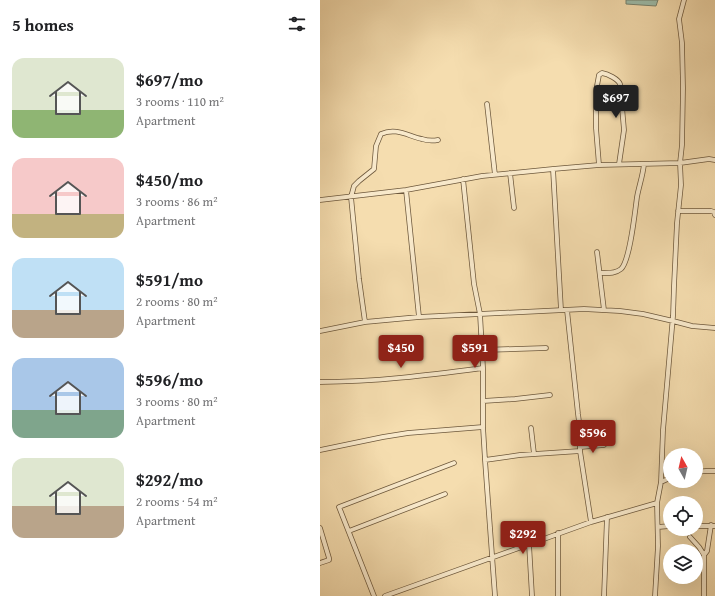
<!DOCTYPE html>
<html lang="en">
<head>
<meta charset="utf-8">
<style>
  :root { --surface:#fff; --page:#f6f6f6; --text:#202124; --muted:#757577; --accent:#8f2418 }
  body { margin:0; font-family:"Gentium Book Plus",serif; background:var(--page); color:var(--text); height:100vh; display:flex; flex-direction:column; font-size:15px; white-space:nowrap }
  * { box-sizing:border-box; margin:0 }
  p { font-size:13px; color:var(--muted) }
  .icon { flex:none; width:22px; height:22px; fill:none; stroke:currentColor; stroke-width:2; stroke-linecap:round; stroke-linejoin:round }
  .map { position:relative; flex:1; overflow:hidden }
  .panel { display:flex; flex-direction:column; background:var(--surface); width:320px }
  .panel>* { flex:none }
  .needle { width:26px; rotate:352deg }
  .buttons { position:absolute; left:343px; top:448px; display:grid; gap:8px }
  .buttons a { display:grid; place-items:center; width:40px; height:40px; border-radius:50%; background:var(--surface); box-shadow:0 4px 16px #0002; font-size:20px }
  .price { position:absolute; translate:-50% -34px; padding:0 9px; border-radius:4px; background:var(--accent); color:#fff; font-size:13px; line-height:26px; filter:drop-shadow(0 1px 2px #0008) }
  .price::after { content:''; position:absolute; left:50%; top:24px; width:12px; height:9px; margin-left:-6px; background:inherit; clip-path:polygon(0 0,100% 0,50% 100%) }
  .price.current { background:#222; color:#fff }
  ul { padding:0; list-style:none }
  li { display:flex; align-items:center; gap:12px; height:100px; padding:0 12px }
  li span { display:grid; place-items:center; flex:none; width:112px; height:80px; border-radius:12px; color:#555 }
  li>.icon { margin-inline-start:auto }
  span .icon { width:48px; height:48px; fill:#fffc; stroke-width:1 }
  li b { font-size:17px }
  h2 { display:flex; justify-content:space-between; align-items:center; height:48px; padding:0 12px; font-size:17px }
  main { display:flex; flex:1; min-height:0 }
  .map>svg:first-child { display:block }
</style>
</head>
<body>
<main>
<section class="panel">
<h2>5 homes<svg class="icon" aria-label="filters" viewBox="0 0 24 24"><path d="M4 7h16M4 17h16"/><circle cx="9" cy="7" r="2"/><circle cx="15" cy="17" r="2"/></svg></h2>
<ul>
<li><span style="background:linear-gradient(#dfe7d0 65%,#8fb573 0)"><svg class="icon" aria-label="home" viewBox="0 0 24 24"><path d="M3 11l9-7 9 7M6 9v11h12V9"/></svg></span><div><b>$697/mo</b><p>3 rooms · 110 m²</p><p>Apartment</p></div></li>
<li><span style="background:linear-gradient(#f6c9c9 70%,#c2b280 0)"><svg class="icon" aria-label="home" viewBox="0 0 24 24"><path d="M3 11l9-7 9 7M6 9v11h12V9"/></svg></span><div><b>$450/mo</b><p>3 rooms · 86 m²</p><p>Apartment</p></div></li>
<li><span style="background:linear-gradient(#bfe0f5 65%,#b9a48a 0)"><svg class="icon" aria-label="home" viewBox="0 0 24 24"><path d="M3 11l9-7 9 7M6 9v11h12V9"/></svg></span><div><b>$591/mo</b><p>2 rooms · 80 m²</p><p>Apartment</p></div></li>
<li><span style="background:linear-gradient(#a9c7e8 65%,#7fa58c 0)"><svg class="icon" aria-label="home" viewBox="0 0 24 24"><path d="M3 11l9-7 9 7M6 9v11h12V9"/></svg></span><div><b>$596/mo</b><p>3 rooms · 80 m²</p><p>Apartment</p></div></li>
<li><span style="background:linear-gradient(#dfe7d0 60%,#b9a48a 0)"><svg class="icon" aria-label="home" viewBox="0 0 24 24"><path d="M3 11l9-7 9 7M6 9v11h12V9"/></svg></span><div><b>$292/mo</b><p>2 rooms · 54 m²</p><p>Apartment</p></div></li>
</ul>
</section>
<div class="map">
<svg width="395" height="596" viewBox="0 0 395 596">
  <rect width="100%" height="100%" fill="#f5ddaf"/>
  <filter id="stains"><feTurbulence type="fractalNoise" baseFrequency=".005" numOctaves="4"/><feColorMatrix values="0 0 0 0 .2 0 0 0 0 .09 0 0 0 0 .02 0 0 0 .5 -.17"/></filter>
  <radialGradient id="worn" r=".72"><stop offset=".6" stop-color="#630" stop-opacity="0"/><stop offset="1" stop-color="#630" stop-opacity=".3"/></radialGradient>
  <path fill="#9cbcaa" stroke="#77826e" d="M306 0H338L336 6 306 4Z"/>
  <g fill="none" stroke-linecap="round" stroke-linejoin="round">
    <g stroke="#6d583c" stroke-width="5.5">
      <path id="street" d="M167 104 175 175
        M279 165 276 128V91L279 75 282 73C288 74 298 79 300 84L304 130 299 164
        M233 169 241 310
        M190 173 194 208
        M143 179 154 284 160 314 163 368V427L165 460 175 596
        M86 190 99 317
        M0 200 86 190 162 176 233 169 279 165 360 163 389 159 395 160
        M358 211H391L394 212 395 215
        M277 252 284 310
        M280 273C287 273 295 274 301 269 310 261 315 211 317 197 319 186 323 175 324 164
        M247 310 258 414 260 429V451L271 522
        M45 322 39 279 31 197 34 186 39 181 54 169 56 146 61 134C76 127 88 136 102 139 108 141 113 141 118 140
        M0 331 45 322 99 317 264 309 300 311 323 314 353 321 372 326 395 328
        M162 350 226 348
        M0 382C55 382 109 375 163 368
        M163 401 195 399 230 395
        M211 428 214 454
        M260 447 284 445
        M0 450 63 437 88 433 163 427
        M165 460 200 455 260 451
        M376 472 386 471H395
        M341 482 350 478
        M376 526H395
        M338 527 350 526
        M0 528 9 558V560L0 563
        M29 531 125 494
        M238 533V596
        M370 537 379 547 384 555V596
        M209 544 212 596
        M384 555 387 551 391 525
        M54 596 19 507 134 463
        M65 596 271 522 337 503
        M284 596 287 517
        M335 596 338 546 337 503 341 482 343 430 353 316 354 286 357 223 361 185 360 163 362 145 363 88 362 43 359 19 364 0"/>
    </g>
    <use href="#street" stroke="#f8e9cb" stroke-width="4"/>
  </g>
  <rect width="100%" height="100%" filter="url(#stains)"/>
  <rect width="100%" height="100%" fill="url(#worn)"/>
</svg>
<div class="buttons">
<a><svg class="needle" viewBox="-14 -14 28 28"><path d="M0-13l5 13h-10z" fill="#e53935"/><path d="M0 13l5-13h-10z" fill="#757577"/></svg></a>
<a><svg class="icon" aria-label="locate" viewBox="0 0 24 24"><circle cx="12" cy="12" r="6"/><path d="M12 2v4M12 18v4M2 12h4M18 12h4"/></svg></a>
<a><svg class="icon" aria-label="layers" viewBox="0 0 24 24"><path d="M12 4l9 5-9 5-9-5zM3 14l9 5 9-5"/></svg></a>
</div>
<b class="price current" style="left:296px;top:119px">$697</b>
<b class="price" style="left:81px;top:369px">$450</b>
<b class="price" style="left:155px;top:369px">$591</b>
<b class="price" style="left:273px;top:454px">$596</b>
<b class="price" style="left:203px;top:555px">$292</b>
</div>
</main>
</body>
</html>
